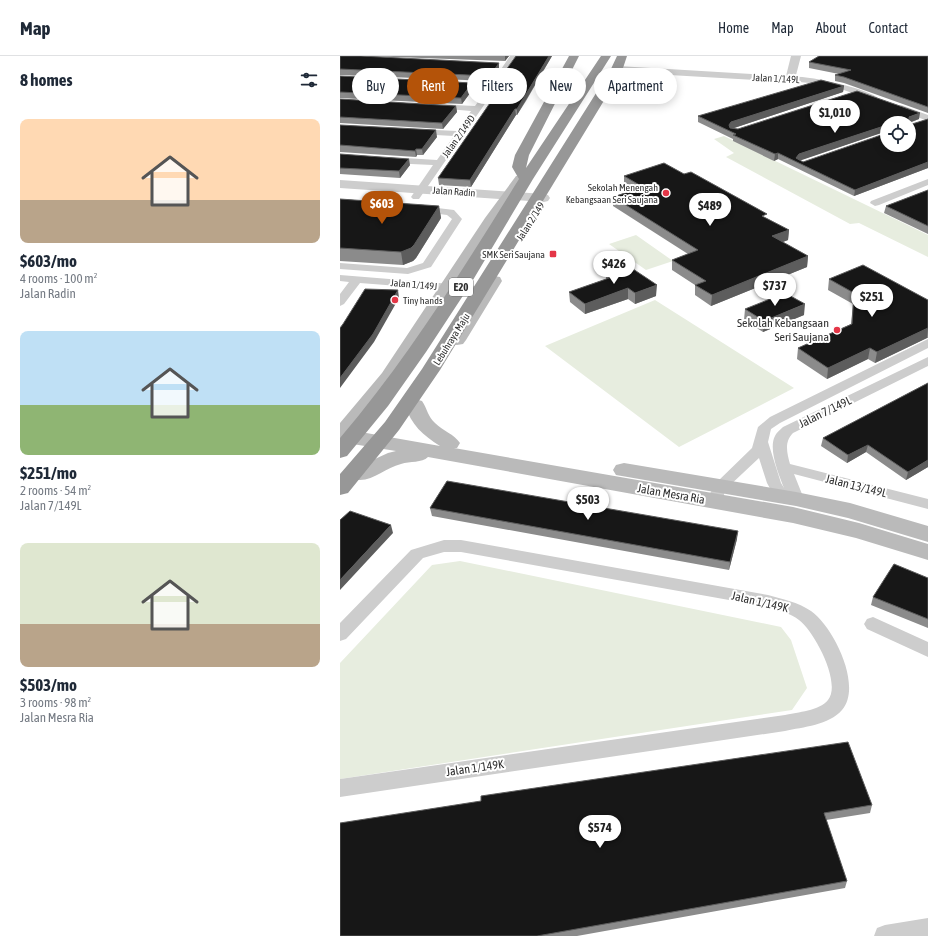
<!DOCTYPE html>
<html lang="en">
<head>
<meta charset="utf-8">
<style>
  :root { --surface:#fff; --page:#f2f2f3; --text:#1f2937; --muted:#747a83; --line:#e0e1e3; --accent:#b45309 }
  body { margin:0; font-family:"Asap Condensed",sans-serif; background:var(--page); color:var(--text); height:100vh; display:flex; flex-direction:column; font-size:15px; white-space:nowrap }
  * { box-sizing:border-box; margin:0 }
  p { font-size:13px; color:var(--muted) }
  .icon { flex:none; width:22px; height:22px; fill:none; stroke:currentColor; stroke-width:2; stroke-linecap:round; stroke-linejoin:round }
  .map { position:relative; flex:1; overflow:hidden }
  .side { display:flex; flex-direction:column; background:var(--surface); width:340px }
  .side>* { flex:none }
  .hud { position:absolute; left:12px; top:12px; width:380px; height:36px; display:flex; gap:8px }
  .controls { position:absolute; left:540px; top:60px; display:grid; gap:8px }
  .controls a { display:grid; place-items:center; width:36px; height:36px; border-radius:50%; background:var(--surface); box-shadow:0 2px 10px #0003; font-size:20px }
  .price { position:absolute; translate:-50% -34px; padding:0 9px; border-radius:14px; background:#fff; color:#222; font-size:13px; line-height:26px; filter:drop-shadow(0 1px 2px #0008) }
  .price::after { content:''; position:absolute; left:50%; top:24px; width:12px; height:9px; margin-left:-6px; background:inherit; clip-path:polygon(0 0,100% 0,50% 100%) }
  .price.active { background:var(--accent); color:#fff }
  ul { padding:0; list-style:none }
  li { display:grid; align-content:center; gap:8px; height:212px; padding:0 20px }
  li span { display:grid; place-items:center; height:124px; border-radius:8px; color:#555 }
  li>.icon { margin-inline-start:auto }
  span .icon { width:72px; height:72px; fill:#fffc; stroke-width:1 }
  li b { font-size:17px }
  h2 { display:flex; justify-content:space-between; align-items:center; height:48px; padding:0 20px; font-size:17px }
  .pill { padding:0 14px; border-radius:18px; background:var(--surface); box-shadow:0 2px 10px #0003; font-size:14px; line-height:36px }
  .pill.active { background:var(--accent); color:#fff }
  header { display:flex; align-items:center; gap:24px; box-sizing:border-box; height:56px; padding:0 20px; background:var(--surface); border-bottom:1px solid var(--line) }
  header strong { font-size:19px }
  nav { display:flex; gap:22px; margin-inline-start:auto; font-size:14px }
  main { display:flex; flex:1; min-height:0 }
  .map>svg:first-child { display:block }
</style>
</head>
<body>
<header>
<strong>Map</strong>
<nav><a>Home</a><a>Map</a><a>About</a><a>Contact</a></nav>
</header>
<main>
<section class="side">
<h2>8 homes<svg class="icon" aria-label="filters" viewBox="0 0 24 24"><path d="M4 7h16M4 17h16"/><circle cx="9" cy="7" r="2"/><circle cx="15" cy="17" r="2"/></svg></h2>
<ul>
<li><span style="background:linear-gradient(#ffd9b3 65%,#b9a48a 0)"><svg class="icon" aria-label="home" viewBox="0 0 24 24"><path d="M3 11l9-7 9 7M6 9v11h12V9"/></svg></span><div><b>$603/mo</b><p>4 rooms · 100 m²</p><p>Jalan Radin</p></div></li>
<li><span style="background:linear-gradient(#bfe0f5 60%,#8fb573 0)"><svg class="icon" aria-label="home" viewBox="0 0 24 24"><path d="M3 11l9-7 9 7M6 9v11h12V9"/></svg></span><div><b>$251/mo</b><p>2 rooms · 54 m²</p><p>Jalan 7/149L</p></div></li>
<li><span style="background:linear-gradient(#dfe7d0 65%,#b9a48a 0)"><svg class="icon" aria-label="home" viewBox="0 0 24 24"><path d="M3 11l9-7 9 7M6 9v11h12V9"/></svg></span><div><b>$503/mo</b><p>3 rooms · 98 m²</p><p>Jalan Mesra Ria</p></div></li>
</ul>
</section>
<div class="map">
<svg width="588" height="880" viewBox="0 0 588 880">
  <rect width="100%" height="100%" fill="#fff"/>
  <path fill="#e7eddf" d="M384 80 588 179V201L519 167 510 168 386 101 394 97 374 83Z
    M296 179 333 205 306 214 269 188Z
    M315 244 454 332 339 391 205 290Z
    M120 505 441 571 451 584 467 632 452 654 0 723V607L92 509Z"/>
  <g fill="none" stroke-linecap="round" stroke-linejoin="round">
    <path fill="#cdcdcd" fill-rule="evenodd" d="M170 0H178L79 143H73L71 141 93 109 49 107 44 104 49 101 97 104 114 80 77 78 74 77 73 75 74 73 117 75 131 55 96 52H93L92 50 93 48 135 50 148 32 112 30H109V26L151 28Z
      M447 21C463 18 528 32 539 43L535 45 498 32 482 28 447 25Z
      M561 49 588 59V65L558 54 557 52Z
      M588 123V129L539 149 535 150 530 147 531 145Z
      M81 150 114 154 122 163 91 211 68 218 0 213V207L67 212 83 207 112 163 107 159 77 155 76 153Z
      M0 219 148 231 152 232 154 234 152 236 148 237 20 227 4 248 0 250V238L9 226 0 225Z
      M588 283V292L440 367 431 373 428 386 441 427 444 432C439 419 428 393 435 380 436 377 440 374 443 371L588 301V310L453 377C444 386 447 397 450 408L588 443V453L454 418 464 443 461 447 456 448 451 447 448 443 442 446 437 445 427 427 419 402 387 432 381 445 376 446 371 445 368 441 376 427 412 392 418 371 430 361Z
      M104 484H121L428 539C442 543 458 546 471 555 493 570 523 630 502 654 489 669 463 671 445 675L0 741V723L445 659C458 656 479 655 488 644 502 627 474 575 459 564 450 557 439 555 428 551L121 496H104L83 502 6 583 0 585V567L71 494Z
      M533 561 588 586V601L527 573 524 568 527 563Z
      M588 862V880H534L537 872 545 869Z"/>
    <path fill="#cdcdcd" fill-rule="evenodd" d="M451 0H461L455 23 450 26 278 16 273 13 278 10 446 20Z
      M0 124 204 138 208 139 210 142 208 145 204 146 0 132Z"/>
    <path fill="#bababa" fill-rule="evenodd" d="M181 119 186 120 188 123 160 163 59 321 15 375 100 390C83 379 71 369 65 349L68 345 75 343 82 345C87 352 88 361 95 367 103 375 114 378 120 387L117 392H114L453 451 519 467 588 488V504L516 482 453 467 88 401C82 407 70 405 61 408 44 412 31 428 13 423L10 418 13 413 48 397 56 395 0 386V367L42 317 145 162 176 120Z
      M154 220 160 221 162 225 126 284 123 288 117 289 111 288 108 284 146 225 148 221Z
      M284 407 456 436 510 447 588 470V486L508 462 456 450 276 419 273 414 276 409Z"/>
    <path fill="#979797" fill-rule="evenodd" d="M229 0H239L189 99 186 112 261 0H271L193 123 130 229 86 296 48 350 7 400 0 402V382C69 301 123 213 179 123L172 111 175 99Z
      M277 0H287L282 15 100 314 59 374 8 437 0 439V418L45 366 82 313 270 15Z"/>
  </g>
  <path fill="#8b8b8b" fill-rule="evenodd" d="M0 0 159 7V12L150 25 0 19Z
    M26 0H169L165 5Z
    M176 0H212L186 45 177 59H176L131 131 99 129 98 122 165 27 162 26 161 21Z
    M588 0V57L504 27 495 25V19L499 18 469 12V6Z
    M0 20 133 33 122 48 0 42Z
    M504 30 503 36 391 73H398L579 63 569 67V69L588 63V112L514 140 438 103 434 105 393 85V83L358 66V60ZM547 67 569 89 463 106 460 104 547 75Z
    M0 43 116 50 117 56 103 73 0 67Z
    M0 69 97 81 83 99H77L76 101 0 96Z
    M0 98 70 109 60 122 0 118Z
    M284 120 426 162 449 174 448 184 442 186 468 200 467 211 371 250 355 239V229L332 214V204L348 198 273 150V141L293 134 284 129Z
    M588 134V178L544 157 546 150Z
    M0 143 99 150 101 162 76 202 73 205 63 209 0 205Z
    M266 216 316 240 295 248 288 243 245 258 230 246 229 236 266 223Z
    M489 223 588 244V282H587L535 307 528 303 487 323 457 303 458 292 511 268 513 248 488 234Z
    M405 253 464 259 423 276 404 264Z
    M588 327V411L566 424 526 396 507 407 481 390 483 382Z
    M90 452 397 483 389 514 92 460Z
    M588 522V572L531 549 533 541Z
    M532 749 530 757 486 764 507 825 505 832 237 880H0V767Z"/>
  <path fill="#5d5d5d" d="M165 0H169L165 5Z
    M209 0H212L177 59V53Z
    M159 7V12L150 25V20Z
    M132 27 133 33 122 48 121 42Z
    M504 30 503 36 391 73 389 75V69L391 66Z
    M116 50 117 56 103 73 102 67Z
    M175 53 176 59 131 131 130 124Z
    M580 57 579 63 568 67 569 61Z
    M547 69V75L459 105 456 102 459 98Z
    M96 74 97 81 83 99 82 93Z
    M76 93 77 99 76 101 75 95Z
    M438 97V103L434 105 435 98Z
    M69 103 70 109 60 122 59 115Z
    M588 106V112L514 140 515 134Z
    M99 150 101 162 76 202 73 205 63 209 61 196Z
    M449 174 448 184 431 191 432 180Z
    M468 200 467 211 371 250 372 239Z
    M317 229 316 240 295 248V237Z
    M288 232V243L245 258V248Z
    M58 234 59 242 34 286 0 332V322Z
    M465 248 464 259 423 276 424 265Z
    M588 272 587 282 535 307 537 296Z
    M530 292 528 303 487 323 488 312Z
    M528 389 526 396 507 407 508 399Z
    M588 404V411L566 424 568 416Z
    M51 469 53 477 0 534V524Z
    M398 475 397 483 389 514 390 506Z"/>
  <path fill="#171717" stroke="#5d5d5d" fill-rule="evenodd" d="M0 0H21L159 7 150 20 0 13Z
    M176 0H209L177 53H175L130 124 98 122 168 21H161Z
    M479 0H588V51L504 21 495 19 511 14 469 6Z
    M0 20 132 27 121 42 0 36Z
    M481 24 504 30 391 66 389 69 390 72 398 73 517 35 580 57 569 61V69L588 63V106L515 134 438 97 435 98 393 79 396 78 358 60ZM547 67H569V89H547V77L463 106 456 102 459 98 547 69Z
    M0 43 116 50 102 67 0 61Z
    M0 69 96 74 82 93H76L75 95 0 89Z
    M0 98 69 103 59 115 0 112Z
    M324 107 344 118 351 116 427 158 422 160 449 174 432 180 468 200 372 239 355 229 366 225 332 204 358 194 273 141 303 131 284 120Z
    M588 134V170L546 150Z
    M0 143 99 150 74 189 71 192 61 196 0 192Z
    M287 209 317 229 295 237 288 232 245 248 229 236 272 221 266 216Z
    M523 209 588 244V272L537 296 530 292 488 312 458 292 512 268 514 237 489 223Z
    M25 233 58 234 33 278 0 322V272L3 268Z
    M445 237 465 248 424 265 405 253Z
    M588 327V404L568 416 528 389 508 399 483 382Z
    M107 425 398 475 390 506 90 452Z
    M10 455 51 469 0 524V464Z
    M554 508 588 522V563L533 541Z
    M508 686 532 749 484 757 507 825 197 880H0V767L141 745V740Z"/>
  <g fill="#e43647" stroke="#fff" stroke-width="1.5">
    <circle cx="326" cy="137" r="4"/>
    <rect x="209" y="194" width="8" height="8" rx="2"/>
    <circle cx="55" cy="244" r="4"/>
    <circle cx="497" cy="274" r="4"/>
  </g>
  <g text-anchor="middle" stroke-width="4" stroke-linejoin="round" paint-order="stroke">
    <g font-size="10" fill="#303030" stroke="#fff">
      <text transform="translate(436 22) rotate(3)" y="4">Jalan 1/149L</text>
      <text transform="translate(118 80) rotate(-55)" y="4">Jalan 2/149D</text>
      <text transform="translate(114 135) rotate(4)" y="4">Jalan Radin</text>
      <text transform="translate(190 165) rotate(-58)" y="4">Jalan 2/149</text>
      <text transform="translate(74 228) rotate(5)" y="4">Jalan 1/149J</text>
      <text transform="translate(111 283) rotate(-58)" y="4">Lebuhraya Maju</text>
    </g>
    <g font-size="10" fill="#303030" stroke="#fff" text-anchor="end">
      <text x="318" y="135">Sekolah Menengah<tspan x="318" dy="12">Kebangsaan Seri Saujana</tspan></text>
      <text x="205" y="202">SMK Seri Saujana</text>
      <text x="63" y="248" text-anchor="start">Tiny hands</text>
    </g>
    <rect fill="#fff" stroke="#6e6e6e" stroke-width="1" x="109" y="222" width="24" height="18" rx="3"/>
    <g font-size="11" font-weight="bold" fill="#303030">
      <text x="121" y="235">E20</text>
    </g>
    <g font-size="12" fill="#303030" stroke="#fff" text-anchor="end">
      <text x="489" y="271">Sekolah Kebangsaan<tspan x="489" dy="14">Seri Saujana</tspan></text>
    </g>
    <g font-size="12" fill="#303030" stroke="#fff">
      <text transform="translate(485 356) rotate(-26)" y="4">Jalan 7/149L</text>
      <text transform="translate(516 430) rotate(14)" y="4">Jalan 13/149L</text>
      <text transform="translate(331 438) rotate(10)" y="4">Jalan Mesra Ria</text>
      <text transform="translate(420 546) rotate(13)" y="4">Jalan 1/149K</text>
      <text transform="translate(135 712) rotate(-8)" y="4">Jalan 1/149K</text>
    </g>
  </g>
</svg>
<div class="controls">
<a><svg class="icon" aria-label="locate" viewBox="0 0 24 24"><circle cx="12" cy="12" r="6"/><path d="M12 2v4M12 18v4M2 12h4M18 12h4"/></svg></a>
</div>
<b class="price" style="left:495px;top:78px">$1,010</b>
<b class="price active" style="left:42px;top:169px">$603</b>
<b class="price" style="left:370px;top:171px">$489</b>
<b class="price" style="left:274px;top:229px">$426</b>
<b class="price" style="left:435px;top:251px">$737</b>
<b class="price" style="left:532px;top:262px">$251</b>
<b class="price" style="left:248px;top:465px">$503</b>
<b class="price" style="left:260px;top:793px">$574</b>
<div class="hud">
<a class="pill">Buy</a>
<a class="pill active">Rent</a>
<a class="pill">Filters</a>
<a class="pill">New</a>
<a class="pill">Apartment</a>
</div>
</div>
</main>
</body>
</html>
